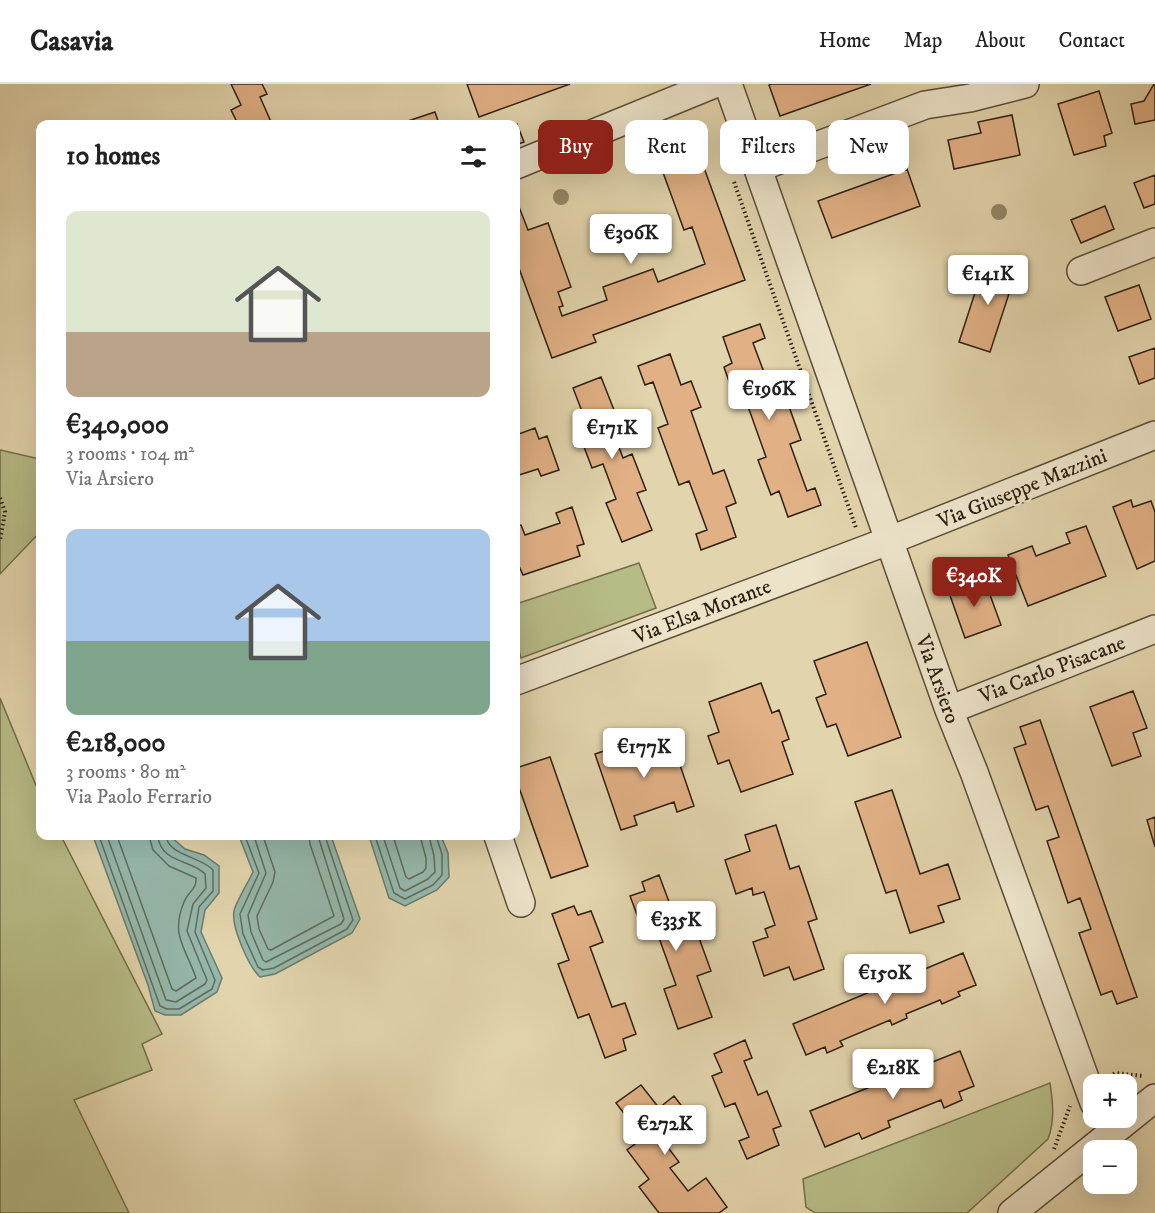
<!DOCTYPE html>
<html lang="en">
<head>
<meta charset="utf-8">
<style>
  :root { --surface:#fff; --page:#f2f2f2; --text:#222; --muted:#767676; --line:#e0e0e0; --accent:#8f2418 }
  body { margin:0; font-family:"IM FELL DW Pica",serif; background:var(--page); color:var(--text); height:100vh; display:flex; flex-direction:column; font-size:22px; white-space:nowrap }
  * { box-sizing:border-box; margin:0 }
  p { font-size:20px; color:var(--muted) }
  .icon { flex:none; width:33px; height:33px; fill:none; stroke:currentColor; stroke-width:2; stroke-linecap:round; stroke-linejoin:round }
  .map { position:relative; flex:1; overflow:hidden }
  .details { position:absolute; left:36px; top:36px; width:484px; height:720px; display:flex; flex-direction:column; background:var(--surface); border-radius:12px; box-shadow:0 6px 24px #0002 }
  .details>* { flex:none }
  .guide { position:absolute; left:538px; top:36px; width:526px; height:54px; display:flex; gap:12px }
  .fabs { position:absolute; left:1083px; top:990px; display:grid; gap:12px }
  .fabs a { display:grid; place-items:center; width:54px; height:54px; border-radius:12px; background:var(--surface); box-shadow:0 6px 24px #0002; font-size:30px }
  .price { position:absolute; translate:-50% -51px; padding:0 14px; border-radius:6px; background:#fff; color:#222; font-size:20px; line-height:39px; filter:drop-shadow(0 2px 3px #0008) }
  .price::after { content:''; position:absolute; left:50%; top:36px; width:18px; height:14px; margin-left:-9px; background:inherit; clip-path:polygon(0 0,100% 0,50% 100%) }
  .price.on { background:var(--accent); color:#fff }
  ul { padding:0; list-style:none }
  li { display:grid; align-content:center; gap:12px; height:318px; padding:0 30px }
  li span { display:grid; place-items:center; height:186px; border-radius:12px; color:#555 }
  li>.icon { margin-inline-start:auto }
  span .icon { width:108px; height:108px; fill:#fffc; stroke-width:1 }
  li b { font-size:26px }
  h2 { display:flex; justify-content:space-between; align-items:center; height:72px; padding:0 30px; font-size:26px }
  .pill { padding:0 21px; border-radius:12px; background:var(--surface); box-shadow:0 6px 24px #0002; font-size:21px; line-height:54px }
  .pill.on { background:var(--accent); color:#fff }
  header { display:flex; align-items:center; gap:36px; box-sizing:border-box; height:84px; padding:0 30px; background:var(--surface); border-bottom:2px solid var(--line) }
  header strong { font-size:28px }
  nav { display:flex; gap:33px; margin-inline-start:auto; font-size:21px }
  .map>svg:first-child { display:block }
</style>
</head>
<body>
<header>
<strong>Casavia</strong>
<nav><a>Home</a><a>Map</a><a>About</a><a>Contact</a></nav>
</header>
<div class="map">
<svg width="1155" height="1129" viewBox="0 0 1155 1129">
  <rect width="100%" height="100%" fill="#e2d4ac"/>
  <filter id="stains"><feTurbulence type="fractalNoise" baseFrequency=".00333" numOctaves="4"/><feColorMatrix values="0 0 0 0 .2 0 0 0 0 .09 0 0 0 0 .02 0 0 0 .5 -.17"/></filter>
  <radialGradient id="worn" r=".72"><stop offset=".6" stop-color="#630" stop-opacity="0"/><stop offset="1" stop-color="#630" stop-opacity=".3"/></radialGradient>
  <path fill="#b7bc87" stroke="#726e4c" stroke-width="1.5" d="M0 366 40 375V448L0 490Z
    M639 479 656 524 521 574 516 556V520Z
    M0 614 40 711V752H61L162 950 142 960 152 986 74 1016 129 1129H0Z
    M1050 999C1053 1019 1055 1036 1048 1055L967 1129H815L806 1123 803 1095Z"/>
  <path fill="#95b8ab" stroke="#6b7b6d" stroke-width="1.5" d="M93 752H170L185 765 204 771 219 782V809L205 826 201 848 222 894 217 908 181 931H165L155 927 148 901Z
    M235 752H331L360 835 352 849 275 890 260 893C249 883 231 843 234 827 236 818 248 799 253 788L239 752Z
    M369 752H441L448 769 449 793 437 806 405 822 389 814Z"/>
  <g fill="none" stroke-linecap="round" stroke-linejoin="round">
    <path stroke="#616c5e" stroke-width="1.5" d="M99 752 160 922 167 925H179L212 905 215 896 195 848 199 823 213 807V786C200 772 169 772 166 752
      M107 752 166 916 176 918 205 900 207 896 187 847 193 820 206 804 205 790C193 776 160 779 158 752
      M117 752 172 905 176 907 196 894C186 864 170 852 184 818 188 808 197 805 196 794L169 782 153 766 149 752
      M245 752 259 789 240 830 243 850 258 883 263 886 274 884 347 845 353 836 325 752
      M254 752 266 789 248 831 251 848 263 876 266 878 341 840 344 835 318 752
      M263 752 275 788 273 798 257 832 259 845 268 865 271 866 334 832 310 760 309 752
      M375 752 394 809 405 815 433 801 442 791V770L436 752
      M383 752 400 804 405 807 428 795 435 788 434 772 429 752
      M393 752 406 793 409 795 423 788 426 784V774L420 752"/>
  </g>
  <path fill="#e1b085" stroke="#2d2010" stroke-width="1.5" d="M231 0H262L267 10 260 13 272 40H238L231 26 241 21Z
    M467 0H570L479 33Z
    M771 0H871L780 32 769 1Z
    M1154 0H1155V36L1135 40 1131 20 1144 17Z
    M1099 7 1112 49 1104 52 1106 62 1074 71 1058 20Z
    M435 28 439 40H399Z
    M1012 31 1020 71 954 85 948 56 981 49 978 38Z
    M517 40 524 58 516 61V41Z
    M692 51 745 196 593 251 596 258 552 274 516 176V115L528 146 548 139 571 203 558 208 563 222 559 223 562 232 607 216 603 203 653 185 658 198 705 180 692 143 684 146 661 83 681 76 674 57Z
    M907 85 920 122 832 154 818 117Z
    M1155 91V120L1144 124 1134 99Z
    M1105 122 1114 145 1081 159 1071 136Z
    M986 175 1017 185 990 268 959 258Z
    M1139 201 1151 235 1118 247 1105 213Z
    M760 240 765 254 753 259 771 307 782 303 801 356 790 360 807 407 815 404 821 421 788 433 779 407 771 411 758 376 766 373 745 314 736 317 724 283 732 279 723 253Z
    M1155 264V294L1139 300 1129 273Z
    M670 270 681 301 691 297 701 323 691 327 713 390 724 386 736 419 726 423 736 453 701 466 696 450 707 446 689 397 679 401 658 344 668 340 653 298 645 301 638 282Z
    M601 293 616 331 608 334 623 374 632 370 646 406 637 409 652 446 622 458 606 419 616 415 603 380 592 384 578 347 588 343 573 304Z
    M535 344 539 355 547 352 559 386 541 392 538 385 516 392V351Z
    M1131 416 1133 423 1151 417 1155 428V477L1137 485 1113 423Z
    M572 423 584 460 577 462 580 472 523 491 519 482 516 483V442L521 441 525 451 560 439 556 429Z
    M1086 442 1106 492 1028 522 1008 471 1032 462 1036 472 1070 459 1066 449Z
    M967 496 970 506 986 500 1001 541 965 554 947 503Z
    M867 558 901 653 848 672 836 640 827 643 816 614 826 610 814 577Z
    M761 599 772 629 779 626 789 655 782 658 793 690 741 708 729 676 718 680 708 652 719 648 709 618Z
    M1133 607 1147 644 1133 649 1141 672 1112 682 1090 623Z
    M1040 636 1137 913 1117 920 1112 907 1101 911 1079 849 1091 845 1080 814 1068 819 1047 757 1059 753 1048 722 1036 726 1014 664 1026 660 1020 643Z
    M668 646 694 722 677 728 674 718 634 732 637 741 621 746 595 670 613 664 616 671 653 659 651 652Z
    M550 673 588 782 551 794 516 695V684Z
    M892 706 920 790 948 780 960 815 938 822 944 838 910 849 896 806 886 809 855 718Z
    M1155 733V763L1147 736Z
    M776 741 790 785 799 782 817 835 808 838 824 885 794 896 789 883 764 892 753 858 768 853 765 845 775 841 764 808 753 811 752 804 736 810 725 776 750 767 745 751Z
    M659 791 675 834 690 829 711 887 697 892 712 933 678 945 664 905 676 901 654 840 642 844 630 812 645 807 642 798Z
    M574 822 578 831 591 827 603 858 590 863 612 923 625 919 636 950 623 955 626 966 605 974 589 930 578 934 558 880 569 876 552 830Z
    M963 869 976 901 958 908 960 912 942 920 940 916 906 930 907 934 892 941 890 936 840 957 843 962 827 969 825 963 806 971 793 940Z
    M745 956 752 974 744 977 758 1011 767 1007 781 1042 773 1045 779 1061 747 1075 739 1057 749 1053 735 1019 725 1023 712 992 722 988 714 970Z
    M960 967 974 1002 959 1008 962 1016 944 1024 941 1016 888 1037 890 1043 862 1055 859 1049 825 1063 810 1027Z
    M641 1001 659 1024 674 1012 695 1039 666 1061 679 1078 670 1084 688 1107 706 1094 727 1123 719 1129H659L639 1103 649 1095 627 1066 643 1054 616 1019Z"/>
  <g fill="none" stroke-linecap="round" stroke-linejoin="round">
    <g stroke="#5a4d37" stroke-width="30">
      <path id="minor" d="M728 0 949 626 974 688 1094 1019
        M516 81 714 0
        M758 84 925 21 970 14 1025 0
        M1081 187 1155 158
        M516 597 888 457 1155 351
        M949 626 1155 545
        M498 752 521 819
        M1012 1129 1155 1014"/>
    </g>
    <path stroke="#2d2010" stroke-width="4" stroke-dasharray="1.5 3" stroke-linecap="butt" d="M734 98 856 444
      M0 414 5 428 0 456
      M1110 993 1115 989 1143 992
      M1054 1065 1070 1022"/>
    <use href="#minor" stroke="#ece3c9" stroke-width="27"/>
  </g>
  <g fill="#928667">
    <circle cx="561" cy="113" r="8"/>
    <circle cx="999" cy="128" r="8"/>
  </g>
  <g text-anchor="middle" stroke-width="4.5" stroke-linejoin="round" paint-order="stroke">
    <g font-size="21" fill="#2d2010" stroke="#ece3c9">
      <text transform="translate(1022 404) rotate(-22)" y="7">Via Giuseppe Mazzini</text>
      <text transform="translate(702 527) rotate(-21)" y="7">Via Elsa Morante</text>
      <text transform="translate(1052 585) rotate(-21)" y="7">Via Carlo Pisacane</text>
      <text transform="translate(938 595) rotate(70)" y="7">Via Arsiero</text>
    </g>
  </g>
  <rect width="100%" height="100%" filter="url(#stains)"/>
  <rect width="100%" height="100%" fill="url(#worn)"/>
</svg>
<div class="fabs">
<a>+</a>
<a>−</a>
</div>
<b class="price" style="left:631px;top:181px">€306K</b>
<b class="price" style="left:988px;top:222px">€141K</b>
<b class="price" style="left:769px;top:337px">€196K</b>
<b class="price" style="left:612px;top:376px">€171K</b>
<b class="price on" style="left:974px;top:524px">€340K</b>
<b class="price" style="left:644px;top:695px">€177K</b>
<b class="price" style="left:676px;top:868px">€335K</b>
<b class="price" style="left:885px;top:921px">€150K</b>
<b class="price" style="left:893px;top:1016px">€218K</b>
<b class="price" style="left:665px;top:1072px">€272K</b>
<div class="guide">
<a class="pill on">Buy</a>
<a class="pill">Rent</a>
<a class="pill">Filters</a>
<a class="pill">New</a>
</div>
<section class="details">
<h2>10 homes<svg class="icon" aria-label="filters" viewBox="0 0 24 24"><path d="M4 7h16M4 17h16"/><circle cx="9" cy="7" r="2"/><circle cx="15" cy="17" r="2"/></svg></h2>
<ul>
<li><span style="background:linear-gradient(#dfe7d0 65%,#b9a48a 0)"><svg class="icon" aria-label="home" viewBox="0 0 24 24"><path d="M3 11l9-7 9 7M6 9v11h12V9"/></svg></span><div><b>€340,000</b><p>3 rooms · 104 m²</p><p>Via Arsiero</p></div></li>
<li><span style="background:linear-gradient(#a9c7e8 60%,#7fa58c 0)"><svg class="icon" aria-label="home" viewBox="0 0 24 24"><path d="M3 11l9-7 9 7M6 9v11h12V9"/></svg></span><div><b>€218,000</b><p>3 rooms · 80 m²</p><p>Via Paolo Ferrario</p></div></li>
</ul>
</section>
</div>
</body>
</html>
